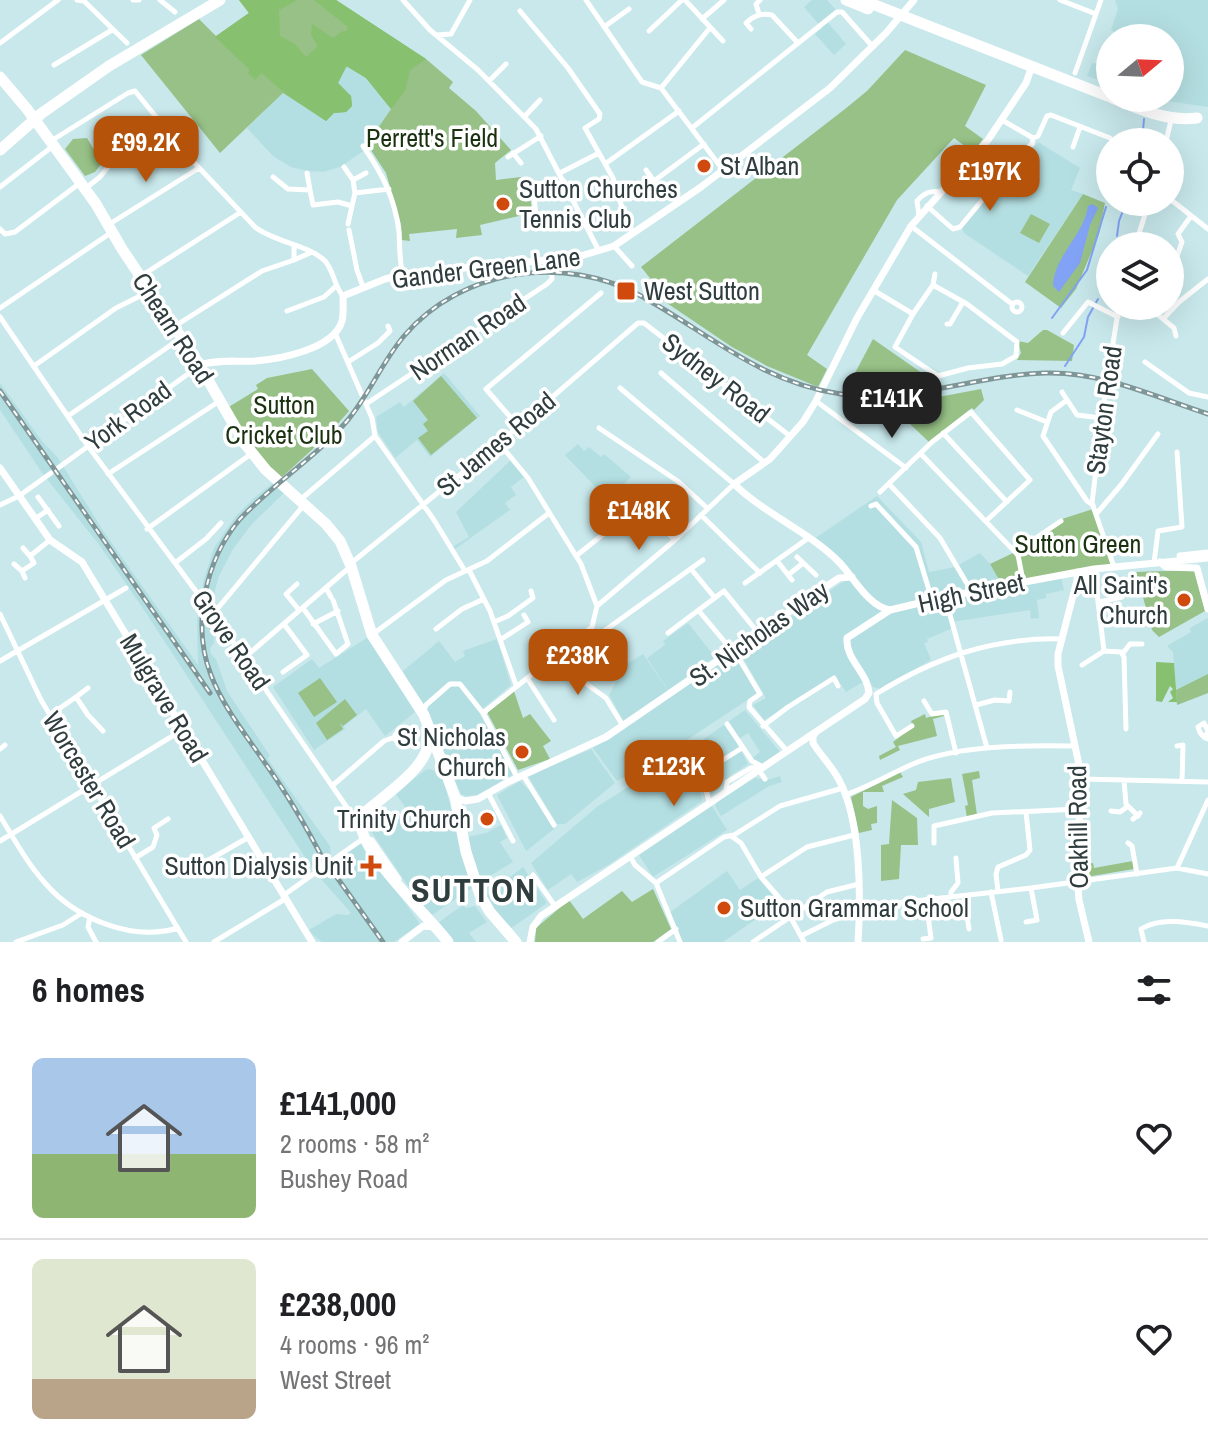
<!DOCTYPE html>
<html lang="en">
<head>
<meta charset="utf-8">
<style>
  :root { --surface:#fff; --page:#f6f6f6; --text:#202124; --muted:#757577; --line:#e0e0e0; --accent:#b45309 }
  body { margin:0; font-family:"Archivo Narrow",sans-serif; background:var(--page); color:var(--text); height:100vh; display:flex; flex-direction:column; font-size:30px; white-space:nowrap }
  * { box-sizing:border-box; margin:0 }
  p { font-size:26px; color:var(--muted) }
  .icon { flex:none; width:44px; height:44px; fill:none; stroke:currentColor; stroke-width:2; stroke-linecap:round; stroke-linejoin:round }
  .map { position:relative; height:942px; overflow:hidden }
  .side { display:flex; flex-direction:column; background:var(--surface); flex:1 }
  .side>* { flex:none }
  .needle { width:52px; rotate:71deg }
  .controls { position:absolute; left:1096px; top:24px; display:grid; gap:16px }
  .controls a { display:grid; place-items:center; width:88px; height:88px; border-radius:50%; background:var(--surface); box-shadow:0 8px 32px #0002; font-size:40px }
  .price { position:absolute; translate:-50% -68px; padding:0 18px; border-radius:16px; background:var(--accent); color:#fff; font-size:26px; line-height:52px; filter:drop-shadow(0 2px 4px #0008) }
  .price::after { content:''; position:absolute; left:50%; top:48px; width:24px; height:18px; margin-left:-12px; background:inherit; clip-path:polygon(0 0,100% 0,50% 100%) }
  .price.current { background:#222; color:#fff }
  ul { padding:0; list-style:none }
  li { display:flex; align-items:center; gap:24px; height:200px; padding:0 32px }
  li+li { border-top:2px solid var(--line) }
  li span { display:grid; place-items:center; flex:none; width:224px; height:160px; border-radius:12px; color:#555 }
  li>.icon { margin-inline-start:auto }
  span .icon { width:96px; height:96px; fill:#fffc; stroke-width:1 }
  li b { font-size:34px }
  h2 { display:flex; justify-content:space-between; align-items:center; height:96px; padding:0 32px; font-size:34px }
  .map>svg:first-child { display:block }
</style>
</head>
<body>
<div class="map">
<svg width="1208" height="942" viewBox="0 0 1208 942">
  <rect width="100%" height="100%" fill="#c8e8eb"/>
  <path fill="#b4dfe2" d="M812 0H827L836 10 825 19 846 44 834 55 815 34 822 28 804 7Z
    M1115 0H1208V107L1148 98H1170V38H1113L1115 32 1111 30 1118 9Z
    M1110 47V84L1087 76 1092 63 1102 64Z
    M346 65 366 78 391 109 367 144 368 148 340 167 323 172 307 171 291 167 273 156 247 128 283 92 326 121 334 113 338 83Z
    M1038 142 1080 168 1071 190 1083 194 1028 276 964 233 962 228 996 186 1004 185 1005 179 1014 174 1018 164 1030 154Z
    M444 373 480 416 430 457 417 440 395 458 378 432 376 417 400 402 404 407Z
    M0 383 42 441 58 458 104 532 198 665 197 618 201 615 203 582 214 548 235 517 254 498 273 483 284 493 252 524 233 549 218 578 214 595V643L210 648 211 654 216 659 227 691 270 756 267 758 330 846 331 859 363 843 420 924 394 942H322L312 934 309 930 336 914 348 915 351 913 314 871 146 613 100 546 43 474 0 410Z
    M578 444 584 451 589 447 601 457 604 454 631 477 608 500 565 455Z
    M512 459 525 476 511 487 516 495 505 503 510 510 455 549 454 546 469 537 456 512Z
    M877 496 921 542 929 572 955 567 980 553 990 564 1002 585 1061 577 1064 590 1046 594V598L1037 600 1039 618 1031 619 1030 610 952 622 953 628 927 639 928 642 924 643 931 660 884 686 883 690 861 683 846 692 836 677 764 720 753 705 766 698 742 656 748 648 771 631 844 581 855 577 814 539Z
    M1208 618V693L1177 705 1173 652 1167 646 1191 632 1190 628Z
    M688 623 715 657 668 690 647 658 665 645 663 641Z
    M370 636 415 712 385 736 366 709 344 726 345 729 314 750 273 687 312 659 319 668Z
    M497 639 511 685 479 712 514 774 477 795 466 796 461 794 403 671 439 641 455 662 465 656 463 651Z
    M643 654 671 695 735 654 758 693 652 763 617 781 593 748 627 727 609 695 625 665Z
    M745 710 780 752 762 765 751 759 760 752 748 733 736 741 748 764 730 776 725 784 711 795 704 772 691 748Z
    M591 749 615 783 565 824H557L528 776Z
    M684 752 696 768 702 801 608 865 577 882 571 874 548 890 531 863 598 806Z
    M427 769 437 771 443 778 472 888 429 917 364 821 374 813 380 820H385L389 825 409 812 395 793Z
    M780 776 782 782 769 786 721 816 715 806 717 802 755 778 767 780Z
    M520 781 531 792 554 829 526 851 497 795Z
    M712 806 727 830 653 877 639 855Z
    M501 825 507 838 500 842 513 862 480 882 469 851 468 837 486 833Z
    M523 867 547 903 510 929 485 897Z
    M727 871 740 890 758 878 779 903 723 942H682L669 913Z
    M463 905 466 908 475 906 487 922 469 933 476 942H453L439 922Z"/>
  <path fill="#97c186" d="M239 0H336L426 59 453 82 449 88 476 111 511 150 495 163 496 180 521 177 523 195 530 194 532 213 480 225 482 235 456 238 457 229 409 234 410 241 402 240 401 224 386 173 367 144 391 109 366 78 347 66 338 83 351 96 352 106 346 112 334 113 326 121 283 93 220 153 141 55 199 19 216 36 249 13Z
    M905 50 986 85 965 126 983 139 973 152 954 138 897 200 807 355 827 369 818 387 767 366 732 347 655 295 658 288 641 267 845 109 867 91Z
    M87 138 102 163 95 172 85 176 65 149 73 139Z
    M1083 194 1105 203 1099 234 1076 289 1061 308 1025 282Z
    M1031 214 1050 224 1039 243 1020 233Z
    M1043 330H1047L1074 345 1072 361 1017 360 1021 353 1018 341 1028 343Z
    M873 339 932 380 891 388 846 390Z
    M312 369 349 411 327 436 281 478 257 454 227 408 258 389 256 385 267 378Z
    M441 376 477 418 431 455 418 438 428 431 423 424 428 420 413 401Z
    M981 389 984 400 974 410 972 408 929 442 891 406Z
    M1093 509 1113 566 1002 585 990 564 1013 553 1016 557 1023 548 1062 519Z
    M1194 570 1205 611 1159 637 1152 630 1136 572Z
    M1208 674V693L1177 705 1176 690Z
    M320 678 337 702 314 717 298 693Z
    M514 691 523 718 530 714 551 741 543 746 550 759 518 770 488 714V711Z
    M345 699 357 715 343 726 340 723 343 729 327 740 316 723Z
    M942 713 944 716 933 719 937 736 898 746 900 750 880 760 879 756 896 747 893 742 913 727 911 721 925 714 926 718Z
    M979 771 980 778 972 780 977 815 967 818 965 806 968 805 962 774Z
    M900 772 903 777 882 786 884 792H863V806L868 809 877 806V823L871 824 872 830 859 833 851 797Z
    M951 778 955 802 929 809V817L903 794 916 790 918 782Z
    M892 800 917 818 918 845H901L899 879 881 881V845L889 844Z
    M1079 853H1085L1086 864 1093 863 1094 868 1133 861 1134 869 1080 878Z
    M653 889 671 929 653 942H535L536 928 569 900 583 919 622 891 632 902Z"/>
  <path fill="#87c06f" d="M239 0H297L279 10 280 36 295 44 306 57 318 46 311 35 312 24 333 38 343 31H347L348 27 314 0H336L426 59 410 70 405 91 391 109 366 78 346 66 338 83 351 96 352 106 346 112 334 113 326 121 283 92 262 73 255 80 248 73 250 70 215 37 249 13Z
    M1156 662 1174 663 1177 702H1168L1173 698 1170 692 1173 689 1170 686 1162 702 1156 701Z"/>
  <path fill="#82a2f5" d="M1092 204 1098 208 1090 225 1080 263 1059 292 1053 286C1054 255 1084 236 1088 206Z"/>
  <g fill="none" stroke-linecap="round" stroke-linejoin="round">
    <path stroke="#82a2f5" stroke-width="2" d="M1142 142 1144 119
      M1117 236 1119 221 1126 203
      M1052 318 1087 270 1106 207
      M1065 366 1084 337 1088 317 1098 299"/>
    <path stroke="#fff" stroke-width="5" d="M77 0 84 1 127 43
      M133 0H139
      M160 0 175 12
      M403 0 430 30 478 70 536 129 599 251
      M586 0 642 82 661 88
      M685 0 723 41
      M1060 0 1096 14
      M520 11 568 68 600 114 599 119 585 128 613 178 623 211 633 233
      M759 14 756 4 760 0
      M702 19 724 0
      M604 27 629 9
      M751 29 746 23C755 15 761 13 772 15L798 43
      M649 31 682 0
      M437 35 451 34 470 0
      M0 43 58 0
      M54 65 112 30
      M1075 73 1101 0
      M489 81 506 64
      M661 88 723 170
      M661 88 709 29
      M525 116 540 100
      M1002 120 1033 138
      M692 128 837 12H842L873 47
      M51 141 128 93 135 91 187 155 255 227C274 242 309 245 325 261 334 271 334 286 343 296
      M1166 142 1171 120
      M363 146C382 173 395 198 399 232 400 246 399 260 403 275
      M1073 147 1080 127
      M513 153 521 163
      M508 157 541 136
      M605 164 679 111
      M344 167 353 180 355 193
      M646 170 654 181 704 144
      M307 173 310 190
      M560 173 599 153
      M273 177 288 189 310 190 313 205 338 202 352 206 355 193 389 189
      M353 180 366 173
      M0 187 53 146
      M86 188 100 177 112 162 166 128
      M1170 199 1208 229
      M927 206 953 229 960 227 1022 152 1032 144 1033 138 1038 136 1047 116 1051 115 1110 138
      M550 214 536 215 534 197 564 181
      M919 216 917 201C924 193 930 190 941 192
      M348 224 352 206
      M108 225 199 168
      M911 226 1012 304
      M0 229 5 234 15 232 80 183
      M349 230 357 270 363 287
      M614 246 632 266
      M1135 246 1149 202
      M294 260 310 253
      M1174 265 1182 242 1178 234 1191 216
      M141 276 241 212
      M933 285 967 304 1017 342 1016 356 1002 364 968 368 938 376 895 347 913 314Z
      M933 285 935 274
      M873 290 913 314
      M1012 307a5 5 0 1 1 10 0a5 5 0 1 1-10 0Z
      M0 308 112 232
      M287 311 324 297 336 286
      M1157 314 1174 328 1176 336
      M0 317 88 446 224 629 350 812 360 818
      M1163 319 1179 302 1208 279
      M947 324H950L963 302
      M175 326 262 271 294 260V246
      M335 333 372 418 375 436
      M1063 333 1088 302 1118 317
      M348 362 378 343 390 331 388 326
      M1145 362 1189 393 1208 397
      M34 366 116 308 150 291
      M661 373 765 463
      M1062 392 1077 415 1101 418
      M1067 400 1051 412 1043 436 1087 501 1093 505
      M816 401 906 468
      M366 404 547 284 552 279 551 260
      M1017 410 1047 422
      M68 416 181 338
      M518 426 486 389 601 293
      M599 428 679 482 707 508
      M943 433 1007 502
      M375 436 434 520 465 571
      M921 454 1018 555 1023 581
      M58 468 199 366
      M108 474 218 402
      M889 484 940 538 972 592
      M624 491 675 540
      M880 492 932 442 971 412 1030 480 986 521
      M38 497 59 526
      M300 500 375 436
      M0 505 19 496 51 473
      M871 506 876 504 916 547 932 600
      M1097 513 1121 485 1158 434
      M701 515 760 573
      M35 519 48 510
      M147 529 251 454
      M23 548 30 556
      M1018 555 1021 548 1061 521
      M576 556 640 505
      M797 557 816 575
      M349 562 355 560 499 443 638 323H644L790 436
      M778 562 792 580
      M175 563 206 539 221 523
      M1154 563 1158 531 1182 527 1177 452
      M14 564 22 571
      M1114 567 1092 503 1106 387 1119 306
      M691 569 715 598
      M1094 569 1104 651 1121 652 1124 657 1126 729
      M469 570 490 611 516 685
      M788 575 802 564
      M25 578 22 571 34 563 30 556 50 540
      M745 583 807 539
      M297 584 286 594 299 610
      M326 588 331 597
      M945 597 987 748
      M1099 602 1122 597
      M597 606 675 540 734 484 620 388
      M303 608 336 654 348 644 333 600
      M699 611 729 647
      M0 614 41 700 186 942
      M213 614 303 506
      M494 622 508 616 533 598 531 591
      M313 624 338 611
      M436 629 462 609 484 599
      M668 633 724 591 755 629 761 631
      M373 634 446 580 487 561 549 513
      M500 640 528 622 524 615
      M593 643 611 663 622 660
      M738 648 741 662 760 694 750 701 749 707 787 751
      M567 649 581 680 606 698 623 726
      M1123 653 1130 644H1142
      M244 658 350 567
      M0 661 126 588
      M573 662 604 631 703 560
      M1082 665 1104 651
      M283 672 307 655 284 624
      M527 678 554 720
      M76 697 88 688
      M924 701 932 714 946 712 956 753
      M976 705 995 700 1009 701 1010 692
      M424 711 426 705 450 684H460L483 713 517 777
      M483 713 592 627 597 606 581 564 528 478 499 443
      M50 715 76 697 88 715 103 731
      M727 724 752 761 763 767
      M763 726 788 707 834 678 838 686
      M912 726 896 736 877 703 876 694C934 658 993 637 1062 639
      M394.5 737a4.5 4.5 0 1 1 9 0a4.5 4.5 0 1 1-9 0Z
      M1205 738 1208 731 1204 723 1198 727C1200 734 1202 736 1208 739
      M1177 746 1183 745 1182 781
      M0 749 5 745
      M688 750 701 770 709 802
      M718 763 742 748
      M759 770 765 779
      M523 775 554 825
      M1082 779 1208 782
      M1124 780 1126 804 1138 816
      M332 786 384 741 395 737
      M726 791 727 782 751 768 758 767
      M488 793 513 841
      M845 795C869 787 890 774 913 764 956 745 1028 745 1074 746
      M1111 811 1120 812 1127 807
      M0 816C14 839 27 863 45 883 75 918 131 942 178 928
      M1133 819 1140 813
      M731 836 741 843 761 877 782 901 804 942
      M0 841 184 729
      M934 843V826L992 813 1079 809
      M1128 843 1132 846 1137 874
      M630 856 635 865 656 883 680 942
      M135 858 153 847 157 835 154 828 168 819
      M1177 868 1208 800
      M193 869 249 837
      M533 875 555 906
      M761 877 807 847 854 835
      M656 883 724 837 734 835 780 806 843 788
      M998 891 996 874 998 867 1026 855 1030 850 1026 812
      M991 892 1001 940
      M284 895 364 838 372 840 399 879
      M964 896 969 929
      M951 897V892L958 883 956 858
      M860 907 1031 888 1177 868 1208 874
      M90 917 88 927 96 942
      M1026 922 1037 920 1031 888
      M801 936 833 920 859 912
      M923 939 931 938 926 900
      M16 942 63 925 82 913
      M214 942 285 899
      M658 942 676 929
      M753 942 827 892 859 884
      M1144 942 1141 929C1160 917 1187 922 1208 926"/>
    <path stroke="#fff" stroke-width="7" d="M200 365C218 359 237 362 255 361 280 359 334 349 342 321 344 313 343 304 343 296L385 279 412 273 577 257 614 246 701 187 830 88 886 33 914 0
      M0 468 50 540 82 562 312 942
      M1180 556 1208 553
      M1160 562 1166 567 1197 568 1208 609
      M1077 572V580L1058 654V666L1082 779 1076 865 1079 900 1089 942
      M890 610C869 607 854 578 840 563 810 532 766 515 734 484L770 459 803 422 816 401 857 318 911 226 988 140 1026 83 1032 66
      M816 732 813 736V743C821 756 832 766 839 780 861 820 861 897 858 942
      M455 797 465 801 478 799 508 782 606 737 821 590 839 578 852 577
      M402 942 423 926 435 927
      M530 942 533 927 541 916 865 699 869 693C868 673 845 659 847 638L890 610 945 597 1094 569 1208 558"/>
    <path stroke="#fff" stroke-width="11" d="M846 0 868 9
      M862 0 1110 97
      M0 77 27 109 96 204 122 249 197 361 245 444 266 470 326 524 340 541 351 566 372 635 424 715 455 797 466 852 480 895 490 912 516 942
      M1112 98C1139 109 1168 122 1197 118
      M0 150 42 113 109 66 220 0
      M428 734C435 765 382 796 362 815 349 844 431 918 448 942"/>
    <g stroke="#7f9698" stroke-width="5">
      <path id="rail" d="M0 391 210 693
        M321 855 383 942
        M325 863C307 828 288 795 265 763 246 735 223 707 211 675 191 624 206 559 240 519 273 484 315 458 347 421 369 395 382 362 404 336 462 268 565 254 641 296 710 334 760 382 841 394 910 404 976 375 1045 373 1101 371 1155 397 1208 414"/>
    </g>
    <use href="#rail" stroke="#fff" stroke-width="2" stroke-dasharray="6" stroke-linecap="butt"/>
  </g>
  <g fill="#d04a0e" stroke="#fff" stroke-width="3">
    <circle cx="704" cy="166" r="8"/>
    <circle cx="503" cy="204" r="8"/>
    <rect x="616" y="281" width="20" height="20" rx="4"/>
    <circle cx="1184" cy="600" r="8"/>
    <circle cx="522" cy="752" r="8"/>
    <circle cx="487" cy="819" r="8"/>
    <path d="M367 854h8v8h8v8h-8v8h-8v-8h-8v-8h8z"/>
    <circle cx="724" cy="908" r="8"/>
  </g>
  <g text-anchor="middle" stroke-width="7" stroke-linejoin="round" paint-order="stroke">
    <g font-size="26" fill="#1b3211" stroke="#fff">
      <text x="432" y="147">Perrett's Field</text>
      <text x="284" y="414">Sutton<tspan x="284" dy="30">Cricket Club</tspan></text>
      <text x="1078" y="553">Sutton Green</text>
    </g>
    <g font-size="26" fill="#303d3e" stroke="#fff" text-anchor="start">
      <text x="720" y="175">St Alban</text>
      <text x="519" y="198">Sutton Churches<tspan x="519" dy="30">Tennis Club</tspan></text>
      <text x="644" y="300">West Sutton</text>
      <text x="1168" y="594" text-anchor="end">All Saint's<tspan x="1168" dy="30">Church</tspan></text>
      <text x="506" y="746" text-anchor="end">St Nicholas<tspan x="506" dy="30">Church</tspan></text>
      <text x="471" y="828" text-anchor="end">Trinity Church</text>
      <text x="353" y="875" text-anchor="end">Sutton Dialysis Unit</text>
      <text x="740" y="917">Sutton Grammar School</text>
    </g>
    <g font-size="26" fill="#303d3e" stroke="#fff">
      <text transform="translate(486 268) rotate(-7)" y="9">Gander Green Lane</text>
      <text transform="translate(173 328) rotate(57)" y="9">Cheam Road</text>
      <text transform="translate(468 337) rotate(-34)" y="9">Norman Road</text>
      <text transform="translate(716 378) rotate(38)" y="9">Sydney Road</text>
      <text transform="translate(1104 410) rotate(-82)" y="9">Stayton Road</text>
      <text transform="translate(128 416) rotate(-36)" y="9">York Road</text>
      <text transform="translate(496 444) rotate(-40)" y="9">St James Road</text>
      <text transform="translate(971 593) rotate(-12)" y="9">High Street</text>
      <text transform="translate(759 634) rotate(-35)" y="9">St. Nicholas Way</text>
      <text transform="translate(231 640) rotate(55)" y="9">Grove Road</text>
      <text transform="translate(164 698) rotate(59)" y="9">Mulgrave Road</text>
      <text transform="translate(89 780) rotate(59)" y="9">Worcester Road</text>
      <text transform="translate(1078 827) rotate(-91)" y="9">Oakhill Road</text>
    </g>
    <g font-size="34" font-weight="bold" letter-spacing="2" fill="#303d3e" stroke="#fff">
      <text x="474" y="902">SUTTON</text>
    </g>
  </g>
</svg>
<div class="controls">
<a><svg class="needle" viewBox="-14 -14 28 28"><path d="M0-13l5 13h-10z" fill="#e53935"/><path d="M0 13l5-13h-10z" fill="#757577"/></svg></a>
<a><svg class="icon" aria-label="locate" viewBox="0 0 24 24"><circle cx="12" cy="12" r="6"/><path d="M12 2v4M12 18v4M2 12h4M18 12h4"/></svg></a>
<a><svg class="icon" aria-label="layers" viewBox="0 0 24 24"><path d="M12 4l9 5-9 5-9-5zM3 14l9 5 9-5"/></svg></a>
</div>
<b class="price" style="left:146px;top:184px">£99.2K</b>
<b class="price" style="left:990px;top:213px">£197K</b>
<b class="price current" style="left:892px;top:440px">£141K</b>
<b class="price" style="left:639px;top:552px">£148K</b>
<b class="price" style="left:578px;top:697px">£238K</b>
<b class="price" style="left:674px;top:808px">£123K</b>
</div>
<section class="side">
<h2>6 homes<svg class="icon" aria-label="filters" viewBox="0 0 24 24"><path d="M4 7h16M4 17h16"/><circle cx="9" cy="7" r="2"/><circle cx="15" cy="17" r="2"/></svg></h2>
<ul>
<li><span style="background:linear-gradient(#a9c7e8 60%,#8fb573 0)"><svg class="icon" aria-label="home" viewBox="0 0 24 24"><path d="M3 11l9-7 9 7M6 9v11h12V9"/></svg></span><div><b>£141,000</b><p>2 rooms · 58 m²</p><p>Bushey Road</p></div><svg class="icon" aria-label="heart" viewBox="0 0 24 24"><path d="M12 20l-8-8c-3-5 5-10 8-4 3-6 11-1 8 4z"/></svg></li>
<li><span style="background:linear-gradient(#dfe7d0 75%,#b9a48a 0)"><svg class="icon" aria-label="home" viewBox="0 0 24 24"><path d="M3 11l9-7 9 7M6 9v11h12V9"/></svg></span><div><b>£238,000</b><p>4 rooms · 96 m²</p><p>West Street</p></div><svg class="icon" aria-label="heart" viewBox="0 0 24 24"><path d="M12 20l-8-8c-3-5 5-10 8-4 3-6 11-1 8 4z"/></svg></li>
</ul>
</section>
</body>
</html>
